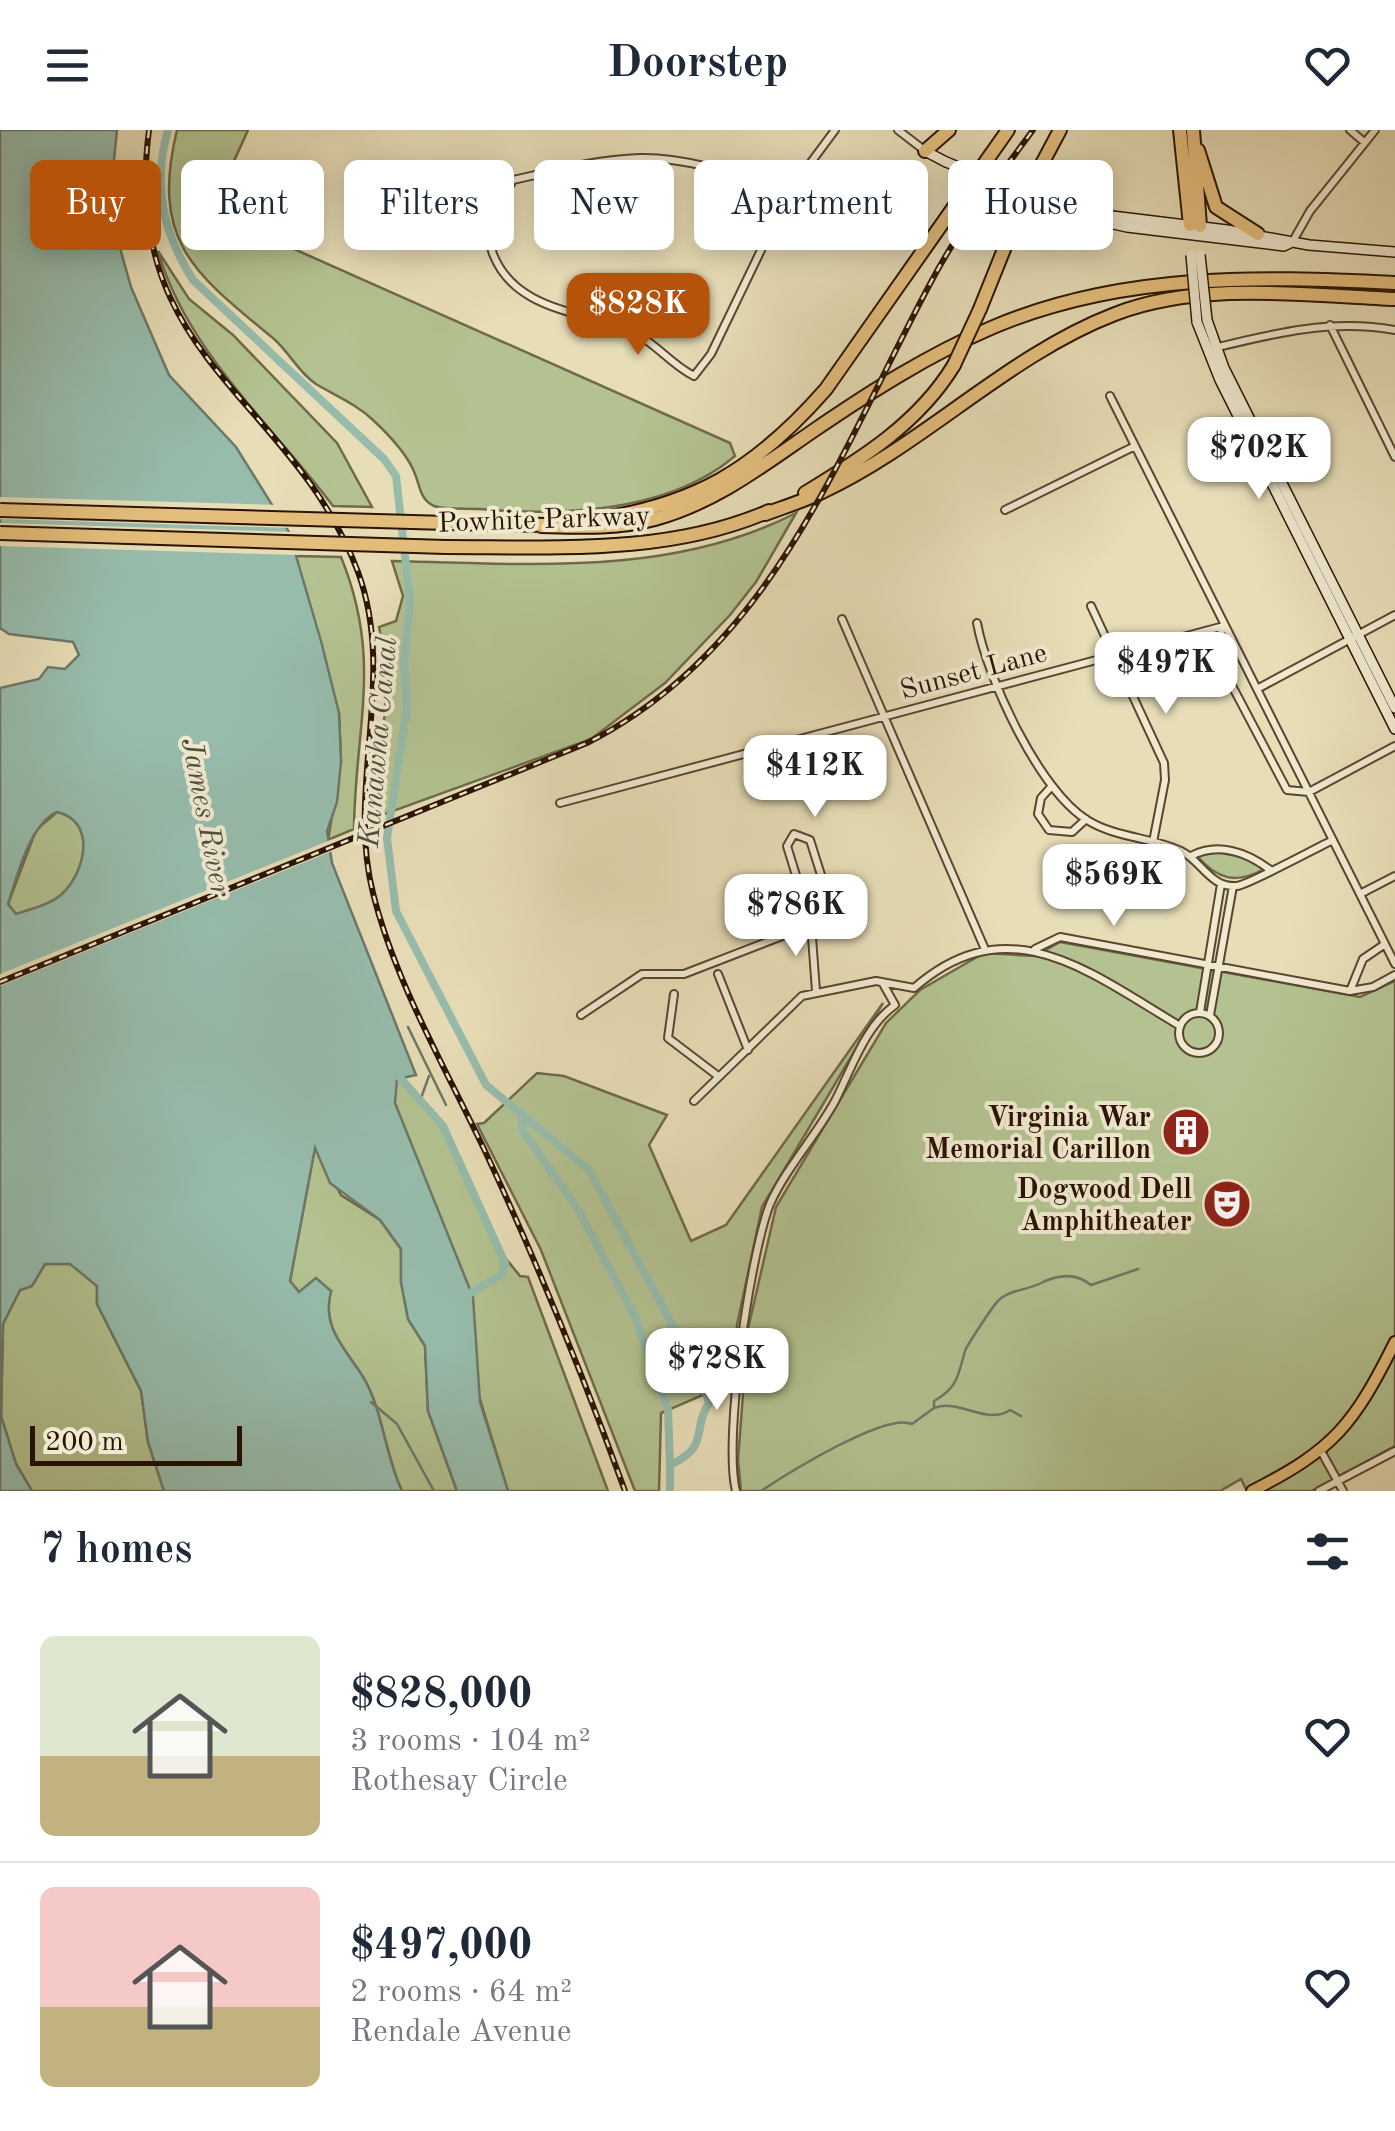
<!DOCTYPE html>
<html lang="en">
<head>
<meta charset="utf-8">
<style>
  :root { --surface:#fff; --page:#f6f6f7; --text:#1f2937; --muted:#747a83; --line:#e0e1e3; --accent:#b45309 }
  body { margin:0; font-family:"Old Standard TT",serif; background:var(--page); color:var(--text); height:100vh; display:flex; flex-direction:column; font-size:38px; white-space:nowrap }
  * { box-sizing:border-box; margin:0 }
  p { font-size:32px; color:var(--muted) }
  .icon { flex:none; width:55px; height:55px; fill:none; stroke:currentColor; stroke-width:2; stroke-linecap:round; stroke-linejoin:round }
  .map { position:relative; height:1361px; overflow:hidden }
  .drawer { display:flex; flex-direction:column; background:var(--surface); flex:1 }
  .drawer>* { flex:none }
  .top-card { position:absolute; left:30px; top:30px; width:1335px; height:90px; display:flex; gap:20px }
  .scale { position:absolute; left:30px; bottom:25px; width:212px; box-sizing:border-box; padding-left:10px; border:5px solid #2b1302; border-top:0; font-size:28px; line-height:35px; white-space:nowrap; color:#2b1302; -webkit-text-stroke:8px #efe9d0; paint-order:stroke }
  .price { position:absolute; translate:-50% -85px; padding:0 22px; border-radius:20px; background:#fff; color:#222; font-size:32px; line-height:65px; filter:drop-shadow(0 2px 5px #0008) }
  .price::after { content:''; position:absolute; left:50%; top:60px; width:30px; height:22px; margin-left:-15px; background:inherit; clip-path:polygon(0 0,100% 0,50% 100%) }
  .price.selected { background:var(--accent); color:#fff }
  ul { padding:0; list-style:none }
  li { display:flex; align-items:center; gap:30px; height:250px; padding:0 40px }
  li+li { border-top:2px solid var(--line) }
  li span { display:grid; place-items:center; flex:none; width:280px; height:200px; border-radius:15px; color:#555 }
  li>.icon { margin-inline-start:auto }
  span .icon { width:120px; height:120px; fill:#fffc; stroke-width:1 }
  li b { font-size:42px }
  h2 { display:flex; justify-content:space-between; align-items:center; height:120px; padding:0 40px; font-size:42px }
  .tag { padding:0 35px; border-radius:15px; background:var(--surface); box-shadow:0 5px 25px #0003; font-size:35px; line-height:90px }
  .tag.selected { background:var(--accent); color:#fff }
  header { display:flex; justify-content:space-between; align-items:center; height:130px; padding:0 40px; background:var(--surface); font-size:45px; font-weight:800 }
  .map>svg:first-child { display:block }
</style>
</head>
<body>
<header><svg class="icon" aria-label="menu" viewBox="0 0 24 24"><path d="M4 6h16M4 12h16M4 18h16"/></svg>Doorstep<svg class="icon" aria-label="heart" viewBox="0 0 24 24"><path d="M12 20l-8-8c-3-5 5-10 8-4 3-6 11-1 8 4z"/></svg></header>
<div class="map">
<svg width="1395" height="1361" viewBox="0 0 1395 1361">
  <rect width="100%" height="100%" fill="#e7ddb7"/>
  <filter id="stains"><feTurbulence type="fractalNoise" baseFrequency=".002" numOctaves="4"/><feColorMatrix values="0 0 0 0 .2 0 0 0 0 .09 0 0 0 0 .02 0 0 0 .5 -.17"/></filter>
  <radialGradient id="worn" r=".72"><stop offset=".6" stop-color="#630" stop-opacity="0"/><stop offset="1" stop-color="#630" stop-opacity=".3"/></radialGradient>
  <path fill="#b3c290" stroke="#6f6a49" stroke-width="2.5" d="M177 0H248L229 42 258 103 730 313 735 326C668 383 562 386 480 379 466 378 446 380 434 376 420 370 420 356 415 344 408 325 388 304 373 290 356 274 336 266 316 254 299 243 289 222 274 209 194 143 150 112 177 0Z
    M158 121 189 169 233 205 337 313 372 377 333 376C272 295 186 220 158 121Z
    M796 383 756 452 730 485 665 553 591 609 374 688C379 624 394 561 379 497L396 491 403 466 392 431C528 434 671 447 796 383Z
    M295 426 341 427C383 530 355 596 354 699L328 710 341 632 339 583Z
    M57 682C97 691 86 743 61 765 49 775 31 779 16 784L8 774 36 700Z
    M1216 722 1249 728 1264 739C1236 755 1217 749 1197 726Z
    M1060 812 1360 867 1395 851V1316L1311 1361H1247L1241 1349 1220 1361H741L738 1330 748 1199 776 1077 886 893 920 860 984 823 1035 826Z
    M883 873 762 1077 737 1195 733 1252 661 1283 659 1361H635L541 1120 477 994 484 993 537 943 564 946 667 985 649 1015 691 1111 726 1095Z
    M390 935 445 998 502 1124 520 1146 528 1147 608 1361H508L395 991Z
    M315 1016 341 1065 380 1090 401 1119V1152L408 1189 425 1216 428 1281 457 1361H402C385 1326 383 1280 363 1247 346 1219 321 1198 331 1161L308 1157 299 1162 290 1151Z
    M45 1134H71L97 1156V1174L141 1261 148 1312 164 1361H32L16 1334 1 1286 3 1194 20 1160 32 1156Z"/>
  <path fill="#97bcac" stroke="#6c7868" stroke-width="2.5" fill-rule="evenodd" d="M0 0H117L109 79 131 157 169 245 236 317 289 402 321 511 339 583 341 632 337 672 327 701 332 733 416 945 397 949 395 973 473 1167 480 1272 508 1361H457L428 1281 425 1216 408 1189 401 1152V1119L380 1090 330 1053 315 1018 290 1151 299 1162 316 1148 331 1161C321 1199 346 1219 363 1247 383 1280 385 1326 402 1361H164L148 1312 141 1261 97 1174V1156L70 1134H45L32 1156 20 1160 3 1194 1 1286 16 1334 32 1361H0V558L39 549 48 537 65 539 79 525 73 512 9 504 0 498ZM57 682C97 691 86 742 61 765 49 775 31 779 16 784L8 774C17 747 29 695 57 682Z"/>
  <path fill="#e7ddb7" d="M0 367 278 375 292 398 0 389Z
    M0 393 294 402 299 425 0 416Z
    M333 709 335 720 0 856V844Z"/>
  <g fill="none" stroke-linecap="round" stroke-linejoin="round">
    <path stroke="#6c7868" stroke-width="2.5" d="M408 897 446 975
      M421 968 429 946
      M371 1272 397 1294 434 1361
      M934 1278C960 1268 986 1296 1010 1280L1021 1286
      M761 1361C788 1343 886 1282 912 1294L934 1278V1271C958 1258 958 1245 965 1221 966 1217 992 1177 998 1171 1008 1160 1028 1160 1041 1153 1057 1145 1075 1142 1091 1155L1138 1139"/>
    <path stroke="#97bcac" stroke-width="8" d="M168 0C152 55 163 103 193 150L384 329 396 346 410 471 404 532 407 578 387 708 396 781 486 955 589 1040 702 1250 709 1273C691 1300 711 1316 670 1335V1361
      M395 942 443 996 505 1133 502 1145 463 1167
      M521 986 523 1001 579 1081 635 1187 668 1280 670 1335"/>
    <g stroke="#5a462f" stroke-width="10">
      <path id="street" d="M898 0 924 20
        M1350 0 1364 12
        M511 54C492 75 483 96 493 124 515 181 582 181 631 201 654 211 671 235 694 246L711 224 789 62 835 0
        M480 57 492 76
        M376 60C467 76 550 31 640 28 690 27 743 47 789 62
        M1293 111 1310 81 1375 0
        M1330 195 1395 327
        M1214 218C1275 203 1332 189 1395 200
        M1110 266 1395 834
        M1005 380 1135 316
        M1091 476 1164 633 1165 650 1153 712
        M842 489 984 817
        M977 493C987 548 1039 660 1087 690 1116 708 1151 707 1181 721 1202 731 1210 758 1237 756 1248 755 1316 718 1333 710
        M1224 497 1216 513 1219 531 1287 660 1309 662 1395 616
        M1257 559 1395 485
        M1051 657 1041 668 1038 684 1049 700 1072 702 1086 689
        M560 673 1224 496
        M1191 726C1218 712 1246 722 1269 739
        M1360 764 1395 746
        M834 786 847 795
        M1035 819 1060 807 1350 861 1373 857 1395 845
        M718 844 748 920
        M1350 861 1363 829 1385 814
        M674 864 668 908 718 946
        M1200 882 1221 754
        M1179 903a20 20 0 1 1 40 0a20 20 0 1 1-40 0Z
        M581 885 642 844H684L834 786 810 710 794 704 787 716 811 794 816 861
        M1210 885 1233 756
        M694 971 802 866 876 851 914 858C1009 775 1089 842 1180 896
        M1321 1321 1343 1361
        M736 1361C723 1310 750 1125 770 1074 786 1038 816 1006 835 971 852 938 865 896 895 875L882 852
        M1319 1361 1395 1321"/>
    </g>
    <g stroke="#2b1302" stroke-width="12">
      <path id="secondary" d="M925 21 946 32
        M1071 81 1227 100 1309 115 1395 122
        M1078 86 1127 97 1284 116 1292 112
        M1207 190 1224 238 1395 578
        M1197 192 1220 250 1395 599"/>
    </g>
    <g stroke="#2b1302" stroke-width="14">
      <path id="primary" d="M1252 1361C1335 1319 1354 1294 1395 1212"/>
    </g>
    <g stroke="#2b1302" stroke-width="16">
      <path id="highway" d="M1180 0 1190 95
        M1193 0 1200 96
        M1198 20 1216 77 1258 104
        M925 21 949 0
        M980 179 1027 62 1060 0
        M805 363C861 329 919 293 954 235
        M765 384C784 377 804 371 822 362 925 314 1008 225 1115 184 1201 151 1305 165 1395 169
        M588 390C693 377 756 339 826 259L1008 0
        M447 393 548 395
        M541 396C579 397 617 399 655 389 716 372 762 336 813 301 870 262 928 225 991 198 1119 143 1258 146 1395 153
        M446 417C553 417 669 425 769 381"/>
    </g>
    <use href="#street" stroke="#efe9d0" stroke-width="6"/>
    <use href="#secondary" stroke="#efe9d0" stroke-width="9"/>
    <use href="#primary" stroke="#e4be7c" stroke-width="10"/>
    <use href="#highway" stroke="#e4be7c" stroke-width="12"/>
    <g stroke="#2b1302" stroke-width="6">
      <path id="rail" d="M149 0C119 230 292 266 358 442 397 548 346 657 373 763 395 852 445 937 484 1019 537 1132 583 1245 625 1361
        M0 852 587 613C772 519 838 325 931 152 959 99 997 49 1033 0"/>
    </g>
    <use href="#rail" stroke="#efe9d0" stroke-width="2.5" stroke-dasharray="8" stroke-linecap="butt"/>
    <g stroke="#2b1302" stroke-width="12" stroke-linecap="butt">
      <path id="secondary-bridge" d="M946 32 1059 77
        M1191 125 1197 192
        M1200 125 1207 190"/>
    </g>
    <g stroke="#2b1302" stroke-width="16" stroke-linecap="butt">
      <path id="highway-bridge" d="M954 235 980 179
        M0 380 447 393
        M0 403 446 417"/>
    </g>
    <use href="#secondary-bridge" stroke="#efe9d0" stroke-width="9"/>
    <use href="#highway-bridge" stroke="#e4be7c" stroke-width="12"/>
  </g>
  <defs>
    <g id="building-disc" transform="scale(2.5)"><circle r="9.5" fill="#8f2418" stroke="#efe9d0"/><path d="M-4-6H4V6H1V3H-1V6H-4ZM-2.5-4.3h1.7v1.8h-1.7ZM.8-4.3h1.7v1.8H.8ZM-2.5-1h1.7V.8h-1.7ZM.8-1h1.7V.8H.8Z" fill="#fff"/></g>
    <g id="theatre-disc" transform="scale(2.5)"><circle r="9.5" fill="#8f2418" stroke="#efe9d0"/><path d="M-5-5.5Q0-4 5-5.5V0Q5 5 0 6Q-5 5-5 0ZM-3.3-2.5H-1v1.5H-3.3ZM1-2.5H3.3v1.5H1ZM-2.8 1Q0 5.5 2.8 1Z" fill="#fff"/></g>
  </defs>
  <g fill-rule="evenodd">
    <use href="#building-disc" x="1186" y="1002"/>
    <use href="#theatre-disc" x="1227" y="1074"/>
  </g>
  <g text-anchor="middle" stroke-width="8" stroke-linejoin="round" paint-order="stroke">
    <g font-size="28" fill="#2b1302" stroke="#efe9d0">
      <text transform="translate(544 388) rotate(-2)" y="10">Powhite Parkway</text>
      <text transform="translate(973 540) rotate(-15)" y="10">Sunset Lane</text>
    </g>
    <g font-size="28" font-weight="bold" fill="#2b1302" stroke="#efe9d0" text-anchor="end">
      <text x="1151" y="996">Virginia War<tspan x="1151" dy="32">Memorial Carillon</tspan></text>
      <text x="1192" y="1068">Dogwood Dell<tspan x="1192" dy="32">Amphitheater</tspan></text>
    </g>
    <g font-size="30" font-style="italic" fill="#514e3e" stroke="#efe9d0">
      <text transform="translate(377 612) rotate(-85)" y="10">Kanawha Canal</text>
      <text transform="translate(207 687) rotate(79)" y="10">James River</text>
    </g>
  </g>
  <rect width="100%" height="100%" filter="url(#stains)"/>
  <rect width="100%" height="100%" fill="url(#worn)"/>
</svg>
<div class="scale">200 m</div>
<b class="price selected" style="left:638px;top:228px">$828K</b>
<b class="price" style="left:1259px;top:372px">$702K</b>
<b class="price" style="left:1166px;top:587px">$497K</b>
<b class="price" style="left:815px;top:690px">$412K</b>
<b class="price" style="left:1114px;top:799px">$569K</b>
<b class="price" style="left:796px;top:829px">$786K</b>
<b class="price" style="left:717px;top:1283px">$728K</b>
<div class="top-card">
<a class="tag selected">Buy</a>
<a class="tag">Rent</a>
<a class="tag">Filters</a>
<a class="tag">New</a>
<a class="tag">Apartment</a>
<a class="tag">House</a>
</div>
</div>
<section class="drawer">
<h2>7 homes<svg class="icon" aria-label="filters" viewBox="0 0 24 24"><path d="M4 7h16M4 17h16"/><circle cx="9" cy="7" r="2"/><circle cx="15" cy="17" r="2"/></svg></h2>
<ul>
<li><span style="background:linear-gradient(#dfe7d0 60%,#c2b280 0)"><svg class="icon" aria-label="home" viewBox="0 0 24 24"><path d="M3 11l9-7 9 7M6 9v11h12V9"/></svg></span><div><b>$828,000</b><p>3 rooms · 104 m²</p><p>Rothesay Circle</p></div><svg class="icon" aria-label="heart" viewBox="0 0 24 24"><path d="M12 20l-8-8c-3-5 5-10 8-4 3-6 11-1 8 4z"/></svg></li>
<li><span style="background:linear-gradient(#f6c9c9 60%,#c2b280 0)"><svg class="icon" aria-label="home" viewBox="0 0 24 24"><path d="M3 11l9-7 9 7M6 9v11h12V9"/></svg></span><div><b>$497,000</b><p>2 rooms · 64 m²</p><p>Rendale Avenue</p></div><svg class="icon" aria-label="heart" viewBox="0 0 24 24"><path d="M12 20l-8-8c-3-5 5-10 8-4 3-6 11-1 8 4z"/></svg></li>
</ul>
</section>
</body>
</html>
